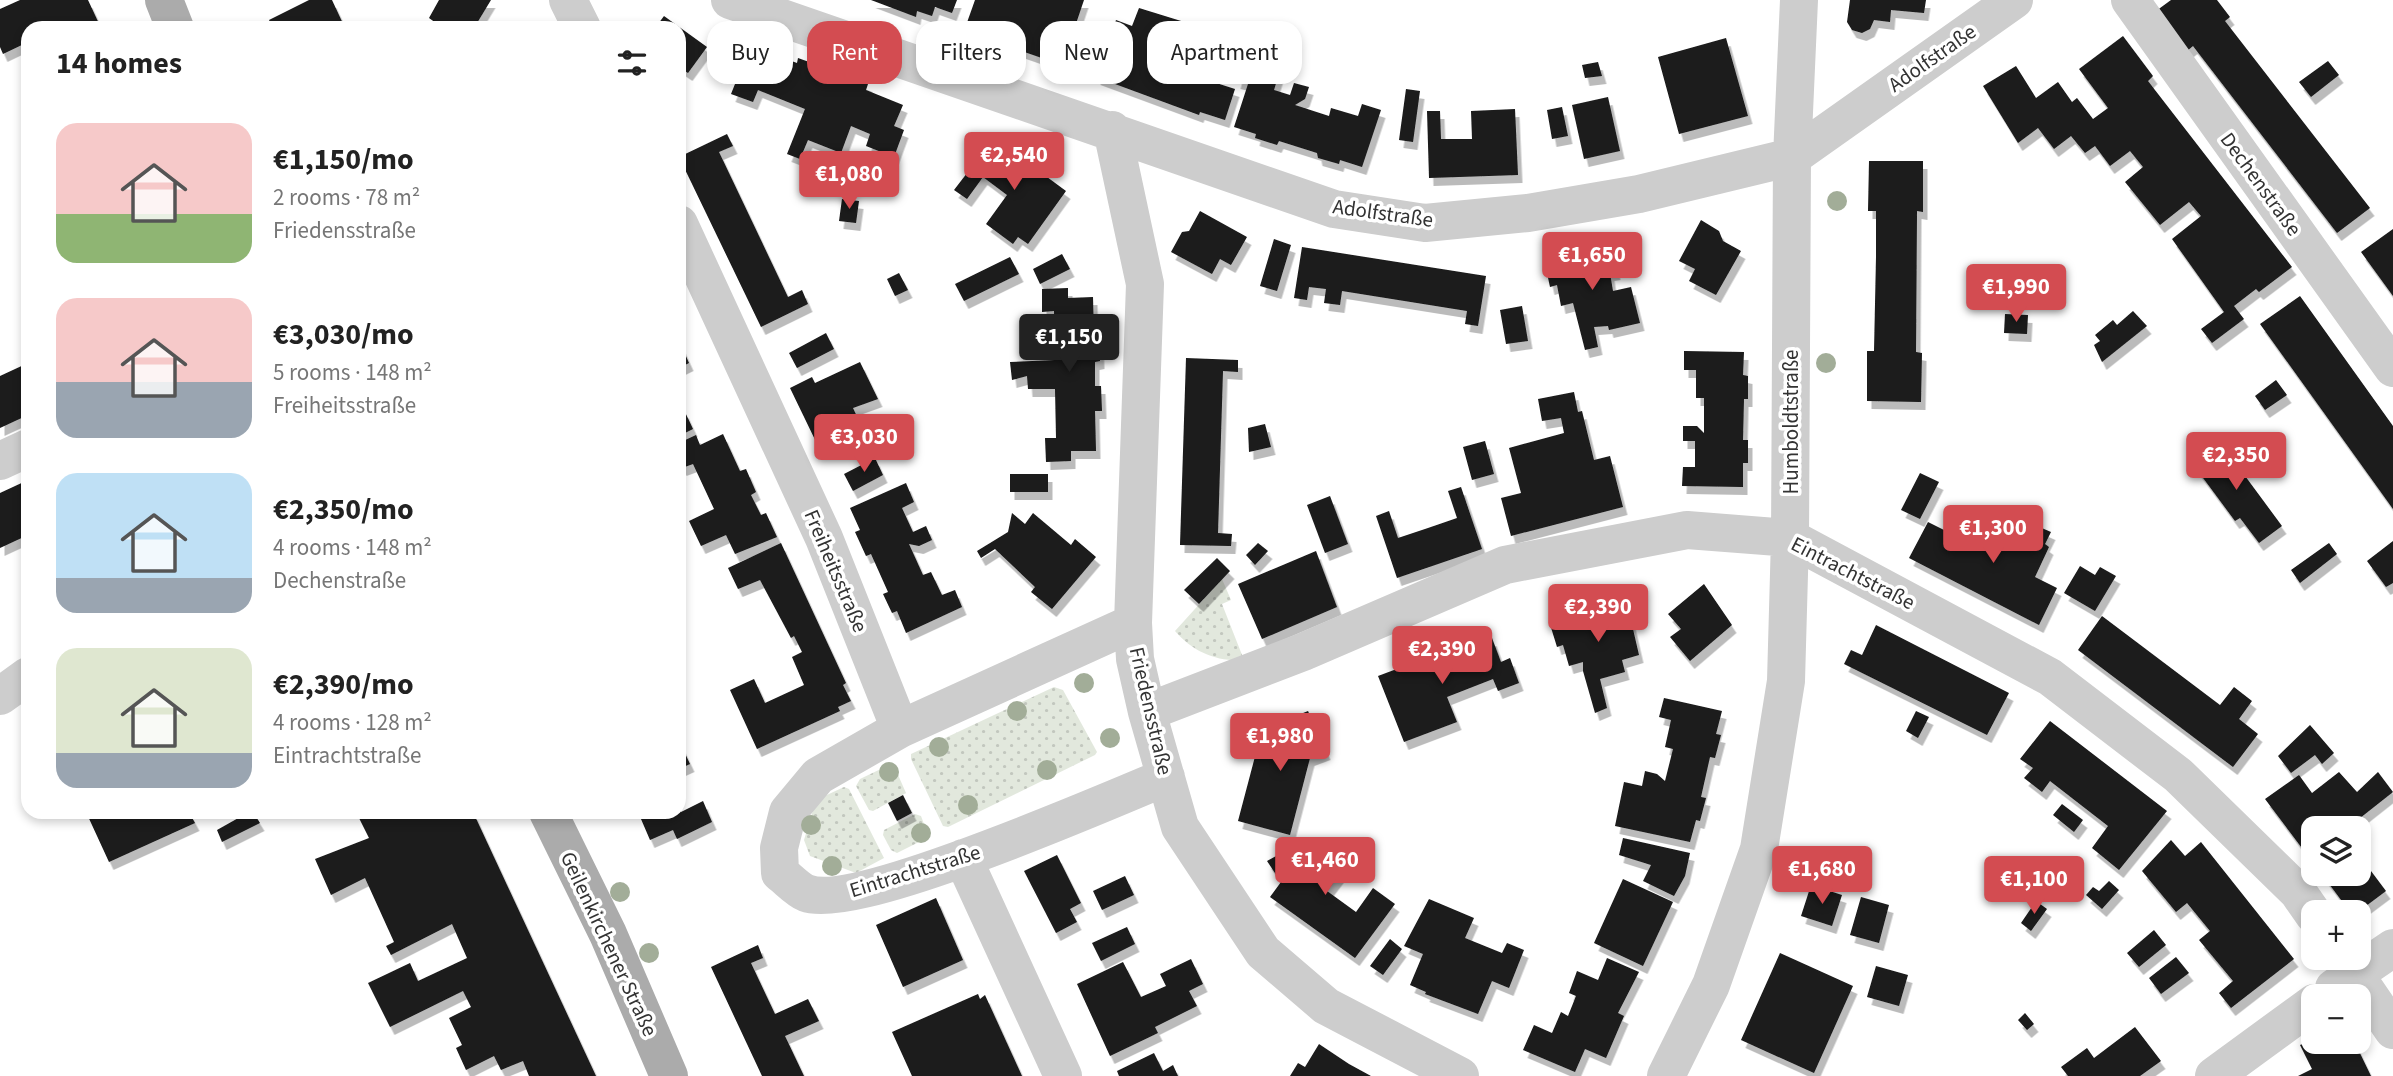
<!DOCTYPE html>
<html lang="en">
<head>
<meta charset="utf-8">
<style>
  :root { --surface:#fff; --page:#f6f6f6; --text:#222; --muted:#767676; --accent:#d34c51 }
  body { margin:0; font-family:"Source Sans 3",sans-serif; background:var(--page); color:var(--text); height:100vh; display:flex; flex-direction:column; font-size:26px; white-space:nowrap }
  * { box-sizing:border-box; margin:0 }
  p { font-size:23px; color:var(--muted) }
  .icon { flex:none; width:38px; height:38px; fill:none; stroke:currentColor; stroke-width:2; stroke-linecap:round; stroke-linejoin:round }
  .map { position:relative; flex:1; overflow:hidden }
  .panel { position:absolute; left:21px; top:21px; width:665px; height:798px; display:flex; flex-direction:column; background:var(--surface); border-radius:21px; box-shadow:0 4px 10px #0003 }
  .panel>* { flex:none }
  .top-card { position:absolute; left:707px; top:21px; width:665px; height:63px; display:flex; gap:14px }
  .controls { position:absolute; left:2301px; top:816px; display:grid; gap:14px }
  .controls a { display:grid; place-items:center; width:70px; height:70px; border-radius:14px; background:var(--surface); box-shadow:0 4px 10px #0003; font-size:35px }
  .price { position:absolute; translate:-50% -60px; padding:0 16px; border-radius:7px; background:var(--accent); color:#fff; font-size:23px; line-height:46px; filter:drop-shadow(0 2px 4px #0008) }
  .price::after { content:''; position:absolute; left:50%; top:42px; width:21px; height:16px; margin-left:-10px; background:inherit; clip-path:polygon(0 0,100% 0,50% 100%) }
  .price.on { background:#222; color:#fff }
  ul { padding:0; list-style:none }
  li { display:flex; align-items:center; gap:21px; height:175px; padding:0 35px }
  li span { display:grid; place-items:center; flex:none; width:196px; height:140px; border-radius:21px; color:#555 }
  li>.icon { margin-inline-start:auto }
  span .icon { width:84px; height:84px; fill:#fffc; stroke-width:1 }
  li b { font-size:30px }
  h2 { display:flex; justify-content:space-between; align-items:center; height:84px; padding:0 35px; font-size:30px }
  .chip { padding:0 24px; border-radius:21px; background:var(--surface); box-shadow:0 4px 10px #0003; font-size:24px; line-height:63px }
  .chip.on { background:var(--accent); color:#fff }
  .map>svg:first-child { display:block }
</style>
</head>
<body>
<div class="map">
<svg width="2393" height="1076" viewBox="0 0 2393 1076">
  <defs>
    <pattern id="grass-dots" width="8" height="8" patternUnits="userSpaceOnUse" patternTransform="scale(1.75)"><rect width="8" height="8" fill="#e2e8dd"/><path d="M2 2h.1M6 6h.1" fill="none" stroke="#c2c7be" stroke-width="1.8" stroke-linecap="round"/></pattern>
    <filter id="shadow"><feDropShadow dx="4.5" dy="8" stdDeviation="0" flood-color="#0004"/></filter>
  </defs>
  <rect width="100%" height="100%" fill="#fff"/>
  <path fill="url(#grass-dots)" d="M1222 579 1231 600 1222 604 1244 660C1217 662 1193 652 1175 631Z
    M1054 687 1063 690 1097 752 1095 755 948 827 943 826 911 759V754Z
    M887 766 895 768 906 793 873 811 869 810 856 786 860 779Z
    M844 787 849 789 884 858 856 873 810 856 804 840 816 800Z
    M915 814 921 816 927 832 925 839 897 853 891 850 883 835 884 830Z"/>
  <path fill="#1a1a1a" filter="url(#shadow)" d="M20 0H88L101 28H28V42L3 54 0 47V9Z
    M309 0H332L345 28H273L269 20Z
    M439 0H491L474 28H443L429 18Z
    M871 0H957L952 13 935 7 932 16 917 11 916 17Z
    M975 0H1084L1062 65 964 31Z
    M1850 0H1926L1924 13 1891 10 1890 22 1874 20 1870 29 1862 33 1852 30 1847 22Z
    M2171 0H2217L2230 17 2225 21 2370 208 2337 233 2193 46 2187 51 2156 11Z
    M1139 8 1207 29 1196 60 1214 66 1210 81 1235 89 1225 120 1200 112 1199 115 1096 77 1116 20 1132 26Z
    M664 16 707 47 688 73 679 67V28H655Z
    M2123 36 2153 76 2148 81 2292 267 2259 292 2256 289 2234 306 2244 319 2212 343 2201 329 2224 312 2172 239 2201 216 2189 202 2160 225 2125 182 2143 167 2130 151 2110 166 2095 146 2085 153 2071 136 2054 149 2038 128 2018 143 1983 86 2016 66 2036 98 2058 82 2072 102 2077 98 2093 119 2108 108 2079 69Z
    M1726 38 1748 116 1679 134 1658 57Z
    M1247 43 1285 54 1274 90 1290 95 1294 83 1309 87 1305 99 1295 105 1329 116 1331 108 1358 116 1362 104 1381 110 1362 167 1340 160 1339 164 1318 158 1317 153 1279 141 1277 145 1255 138 1256 134 1234 127 1248 84 1236 81Z
    M758 49 797 63 798 58 823 67 821 73 842 81 844 75 868 84 866 90 903 105 894 126 904 130 894 157 866 146 870 134 851 126 841 153 808 140 800 159 787 154 805 109 758 90 753 102 731 94 741 69 749 72Z
    M2328 61 2339 75 2311 97 2299 82Z
    M1598 62 1602 76 1585 78 1582 65Z
    M1406 89 1420 91 1413 142 1399 140Z
    M1608 97 1620 151 1584 159 1572 105Z
    M1562 107 1568 136 1552 139 1547 110Z
    M1515 109 1518 175 1429 178 1427 111H1440L1441 139H1472L1471 111Z
    M727 134 733 146 719 152 788 297 802 290 808 304 761 327 679 157Z
    M994 138 1066 191 1028 244 1018 237 1013 244 986 224 1007 195 983 177 967 199 954 190Z
    M1869 161H1923V212L1917 211 1916 352 1922 353 1921 402 1867 401V351H1874L1876 257V211H1868Z
    M842 199 859 201 856 223 839 221Z
    M1200 211 1247 237 1231 265 1220 259 1212 274 1171 252 1182 232 1189 231Z
    M1701 220 1719 231 1723 241 1741 251 1716 295 1689 281 1695 269 1679 261Z
    M2393 229V296L2361 252Z
    M1274 239 1291 245 1277 291 1260 286Z
    M1610 245 1616 272 1610 273 1613 291 1631 287 1640 323 1609 330 1608 326 1594 327 1598 347 1585 350 1573 303 1561 306 1557 285 1550 287 1544 259Z
    M1302 247 1486 276 1478 326 1465 324 1467 311 1342 291 1340 305 1324 303 1326 289 1309 287 1307 300 1294 298Z
    M1062 254 1070 269 1040 284 1033 269Z
    M1010 257 1019 274 964 301 955 284Z
    M899 273 908 290 895 296 887 279Z
    M1068 288V298L1093 297 1094 336H1099L1100 361 1095 362V386H1101L1102 411H1095L1096 451H1071V461L1046 462 1045 438H1056L1055 389H1028L1027 376 1012 380 1010 362 1055 360 1054 311 1042 312V289Z
    M2300 296 2393 426V509L2260 324Z
    M1522 306 1528 341 1506 344 1500 310Z
    M2133 311 2147 326 2102 362 2094 345 2100 341 2095 335 2113 320 2117 325Z
    M2005 314 2028 315 2027 334 2004 333Z
    M826 333 834 349 797 368 789 353Z
    M679 341 689 363 679 368Z
    M1684 351 1744 352 1743 375 1748 376V399H1744L1743 440H1748V463H1743V487L1682 486 1683 467H1695V441H1683V426H1697L1704 433V398H1696V370H1684Z
    M1186 358 1238 360V372L1223 371 1218 533 1232 534 1231 546 1180 545Z
    M860 362 878 399 853 408 860 423 838 433 841 440 820 450 790 388 812 377 815 383Z
    M28 363V415L0 428V376Z
    M2276 380 2287 395 2265 410 2255 396Z
    M1574 392 1578 412 1582 411 1594 460 1610 456 1623 507 1511 536 1501 498 1521 493 1509 448 1564 433 1561 418 1542 421 1538 399Z
    M684 410 693 429 679 436V412Z
    M1265 424 1271 447 1249 452 1248 428Z
    M723 434 740 471 746 469 756 492 751 495 761 515 766 513 777 537 735 554 726 535 701 546 689 521 714 509 693 464 682 468 679 463V443L696 435 700 445Z
    M1485 441 1494 474 1472 480 1463 447Z
    M2220 442 2282 526 2259 543 2240 518 2235 521 2192 463Z
    M875 458 883 475 853 491 844 474Z
    M1920 473 1939 482 1920 519 1901 510Z
    M1010 474H1048V492H1010Z
    M28 480V535L0 548V493Z
    M906 483 914 502 902 508 913 532 926 526 932 540 919 546 909 544 923 575 931 572 942 595 955 590 962 607 906 633 897 611 892 613 883 594 888 592 871 554 866 556 855 532 860 530 850 508Z
    M1461 487 1482 549 1397 578 1376 516 1389 511 1398 538 1428 528 1457 518 1448 491Z
    M1330 496 1348 544 1325 553 1307 505Z
    M1012 513 1025 524 1033 513 1071 545 1075 539 1096 557 1052 609 1031 592 1035 587 995 549 981 558 977 551 1008 532Z
    M2014 516 2051 532 2045 544 2049 547 2035 577 2057 588 2039 625 1909 558 1928 522 1972 544 1979 532 2000 542Z
    M2393 541V583L2386 587 2367 561Z
    M781 543 846 683 843 685 851 701 838 707 840 711 757 749 730 690 754 679 765 703 804 685 792 657 802 652 794 636 791 638 760 580 738 589 728 568Z
    M1258 543 1268 551 1255 565 1246 555Z
    M2329 543 2337 554 2300 583 2291 570Z
    M1316 551 1337 607 1262 639 1238 584Z
    M1217 558 1230 571 1199 604 1184 590Z
    M2080 566 2095 575 2100 567 2116 576 2095 611 2064 593Z
    M1704 584 1732 625 1690 661 1670 637 1681 629 1668 614Z
    M1626 599 1639 655 1622 660 1625 672 1600 679 1607 708 1595 713 1583 671V662L1569 666 1563 645 1557 647 1549 621Z
    M2102 616 2220 705 2234 687 2252 701 2239 719 2258 734 2233 767 2078 650Z
    M1876 625 2009 693 1987 735 1844 664 1851 650 1862 655Z
    M1492 638 1501 662 1510 658 1519 683 1498 691 1493 679 1447 697 1457 722 1404 742 1378 676 1402 667 1404 672 1430 662 1428 656 1451 647 1455 652Z
    M1664 698 1722 711 1716 734 1721 735 1715 758 1710 757 1701 797 1706 798 1700 821 1696 820 1690 842 1615 826 1624 782 1642 786 1645 771 1657 774 1665 781 1673 749 1665 747 1671 720 1659 717Z
    M1308 711 1326 752 1310 758 1290 835 1238 821 1262 730Z
    M1916 711 1929 717 1918 738 1906 731Z
    M2050 721 2167 811 2119 870 2092 848 2108 826 2050 781 2042 792 2024 778 2033 768 2020 759Z
    M2310 725 2334 753 2322 764 2315 755 2291 773 2278 756Z
    M679 741 690 764 679 769Z
    M2339 772 2357 792 2378 772 2393 792 2355 822 2351 816 2336 825 2338 828H2314V864L2265 799 2299 775 2312 793Z
    M903 795 912 813 897 821 888 803Z
    M703 801 712 822 677 839 673 830 650 840 638 812H679V807L681 812Z
    M2062 804 2083 820 2074 832 2053 815Z
    M86 812H189L195 823 109 862Z
    M249 812H253L260 823 222 842 217 830Z
    M356 812H473L596 1076H529L523 1061 501 1070 494 1056 466 1070 456 1048 462 1045 449 1018 471 1007 463 991 390 1027 368 983 410 963 418 981 467 958 452 924 391 955 386 946 394 942 365 878 331 895 315 859 369 838Z
    M1309 838 1347 865 1327 891 1356 912 1373 888 1395 904 1355 958 1270 897 1281 882 1267 861Z
    M1623 838 1690 853 1685 876 1674 896 1643 881 1651 865 1619 855Z
    M2171 840 2185 856 2201 842 2294 959 2231 1008 2219 993 2233 981 2199 940 2210 931 2187 903 2176 912 2142 871Z
    M1057 855 1081 903 1070 909 1077 922 1056 933 1024 871Z
    M2359 855 2386 891 2358 912H2350L2321 873H2359Z
    M1125 876 1134 895 1102 910 1093 891Z
    M1623 879 1673 902 1643 966 1594 943Z
    M2109 881 2119 890 2102 909 2086 895 2093 887 2099 891Z
    M1811 885 1842 895 1832 926 1801 916Z
    M1861 897 1889 905 1879 943 1850 935Z
    M936 898 963 960 903 987 876 925Z
    M1429 899 1474 918 1465 938 1502 953 1507 943 1524 950 1509 988 1492 981 1478 1014 1425 994 1426 992 1410 985 1423 954 1404 946Z
    M2036 901 2047 909 2031 931 2021 923Z
    M1127 927 1135 944 1101 961 1092 943Z
    M2154 930 2166 945 2139 967 2127 953Z
    M1390 939 1402 949 1383 975 1370 966Z
    M758 945 763 958 751 963 775 1014 808 999 819 1021 785 1036 804 1076H762L711 967Z
    M1780 953 1853 986 1814 1073 1741 1040Z
    M2176 957 2189 973 2161 994 2149 978Z
    M1607 958 1639 972 1618 1013 1624 1016 1606 1058 1585 1049 1575 1072 1523 1050 1534 1025 1552 1033 1561 1012 1568 1016 1576 996 1569 993 1577 971 1598 980Z
    M1191 959 1203 984 1189 991 1197 1006 1155 1027 1158 1033 1110 1056 1077 984 1123 962 1141 997 1166 986 1160 974Z
    M1876 966 1908 975 1899 1006 1867 997Z
    M978 994 980 999 985 995 1022 1076H912L892 1032Z
    M2025 1013 2034 1024 2027 1030 2018 1020Z
    M2135 1027 2161 1061 2140 1076H2068L2061 1067 2087 1048 2094 1058Z
    M2314 1039V1041H2354L2371 1076H2298L2312 1069 2300 1045Z
    M1319 1044 1349 1064 1371 1076H1290L1298 1063 1305 1067Z
    M1154 1053 1163 1071 1173 1065 1178 1076H1119L1117 1071Z"/>
  <g fill="none" stroke-linecap="round" stroke-linejoin="round">
    <path stroke="#cdcdcd" stroke-width="38" d="M568 0 582 28
      M730 0 1334 209 1425 223 1528 213 1639 194 1792 157 2014 0
      M2130 0 2393 368
      M1112 130 1145 284 1133 623 1135 659 1147 712 1180 827 1263 952 1326 1006 1460 1076
      M679 224 824 538 900 729
      M0 461 28 448
      M1133 623 900 729 818 776 788 812 779 848 780 873C788 879 797 889 806 893 855 912 1108 801 1166 777
      M0 696 28 676
      M1147 712 1303 652 1505 565 1687 530 1790 538 2050 677 2178 775 2298 892 2314 915
      M963 858 1063 1076
      M2343 957 2393 1030
      M2334 988 2393 948
      M1666 1076 1711 985 1759 849 1786 681 1790 538 1792 157 1799 0
      M2214 1076 2314 1003"/>
    <path stroke="#ababab" stroke-width="38" d="M164 0 175 28
      M548 812 608 934 669 1076"/>
  </g>
  <g fill="#a2ad98">
    <circle cx="1837" cy="201" r="10"/>
    <circle cx="1826" cy="363" r="10"/>
    <circle cx="1084" cy="683" r="10"/>
    <circle cx="1017" cy="711" r="10"/>
    <circle cx="1110" cy="738" r="10"/>
    <circle cx="939" cy="747" r="10"/>
    <circle cx="1047" cy="770" r="10"/>
    <circle cx="889" cy="772" r="10"/>
    <circle cx="968" cy="805" r="10"/>
    <circle cx="811" cy="825" r="10"/>
    <circle cx="921" cy="833" r="10"/>
    <circle cx="832" cy="866" r="10"/>
    <circle cx="620" cy="892" r="10"/>
    <circle cx="649" cy="953" r="10"/>
  </g>
  <g text-anchor="middle" stroke-width="7" stroke-linejoin="round" paint-order="stroke">
    <g font-size="21" fill="#333" stroke="#fff">
      <text transform="translate(1932 58) rotate(-35)" y="7">Adolfstraße</text>
      <text transform="translate(2261 184) rotate(54)" y="7">Dechenstraße</text>
      <text transform="translate(1383 213) rotate(8)" y="7">Adolfstraße</text>
      <text transform="translate(1791 422) rotate(-90)" y="7">Humboldtstraße</text>
      <text transform="translate(836 571) rotate(67)" y="7">Freiheitsstraße</text>
      <text transform="translate(1853 573) rotate(27)" y="7">Eintrachtstraße</text>
      <text transform="translate(1151 711) rotate(77)" y="7">Friedensstraße</text>
      <text transform="translate(915 871) rotate(-17)" y="7">Eintrachtstraße</text>
      <text transform="translate(609 944) rotate(65)" y="7">Geilenkirchener Straße</text>
    </g>
  </g>
</svg>
<div class="controls">
<a><svg class="icon" aria-label="layers" viewBox="0 0 24 24"><path d="M12 4l9 5-9 5-9-5zM3 14l9 5 9-5"/></svg></a>
<a>+</a>
<a>−</a>
</div>
<b class="price" style="left:1014px;top:192px">€2,540</b>
<b class="price" style="left:849px;top:211px">€1,080</b>
<b class="price" style="left:1592px;top:292px">€1,650</b>
<b class="price" style="left:2016px;top:324px">€1,990</b>
<b class="price on" style="left:1069px;top:374px">€1,150</b>
<b class="price" style="left:864px;top:474px">€3,030</b>
<b class="price" style="left:2236px;top:492px">€2,350</b>
<b class="price" style="left:1993px;top:565px">€1,300</b>
<b class="price" style="left:1598px;top:644px">€2,390</b>
<b class="price" style="left:1442px;top:686px">€2,390</b>
<b class="price" style="left:1280px;top:773px">€1,980</b>
<b class="price" style="left:1325px;top:897px">€1,460</b>
<b class="price" style="left:1822px;top:906px">€1,680</b>
<b class="price" style="left:2034px;top:916px">€1,100</b>
<div class="top-card">
<a class="chip">Buy</a>
<a class="chip on">Rent</a>
<a class="chip">Filters</a>
<a class="chip">New</a>
<a class="chip">Apartment</a>
</div>
<section class="panel">
<h2>14 homes<svg class="icon" aria-label="filters" viewBox="0 0 24 24"><path d="M4 7h16M4 17h16"/><circle cx="9" cy="7" r="2"/><circle cx="15" cy="17" r="2"/></svg></h2>
<ul>
<li><span style="background:linear-gradient(#f6c9c9 65%,#8fb573 0)"><svg class="icon" aria-label="home" viewBox="0 0 24 24"><path d="M3 11l9-7 9 7M6 9v11h12V9"/></svg></span><div><b>€1,150/mo</b><p>2 rooms · 78 m²</p><p>Friedensstraße</p></div></li>
<li><span style="background:linear-gradient(#f6c9c9 60%,#9aa5b1 0)"><svg class="icon" aria-label="home" viewBox="0 0 24 24"><path d="M3 11l9-7 9 7M6 9v11h12V9"/></svg></span><div><b>€3,030/mo</b><p>5 rooms · 148 m²</p><p>Freiheitsstraße</p></div></li>
<li><span style="background:linear-gradient(#bfe0f5 75%,#9aa5b1 0)"><svg class="icon" aria-label="home" viewBox="0 0 24 24"><path d="M3 11l9-7 9 7M6 9v11h12V9"/></svg></span><div><b>€2,350/mo</b><p>4 rooms · 148 m²</p><p>Dechenstraße</p></div></li>
<li><span style="background:linear-gradient(#dfe7d0 75%,#9aa5b1 0)"><svg class="icon" aria-label="home" viewBox="0 0 24 24"><path d="M3 11l9-7 9 7M6 9v11h12V9"/></svg></span><div><b>€2,390/mo</b><p>4 rooms · 128 m²</p><p>Eintrachtstraße</p></div></li>
</ul>
</section>
</div>
</body>
</html>
